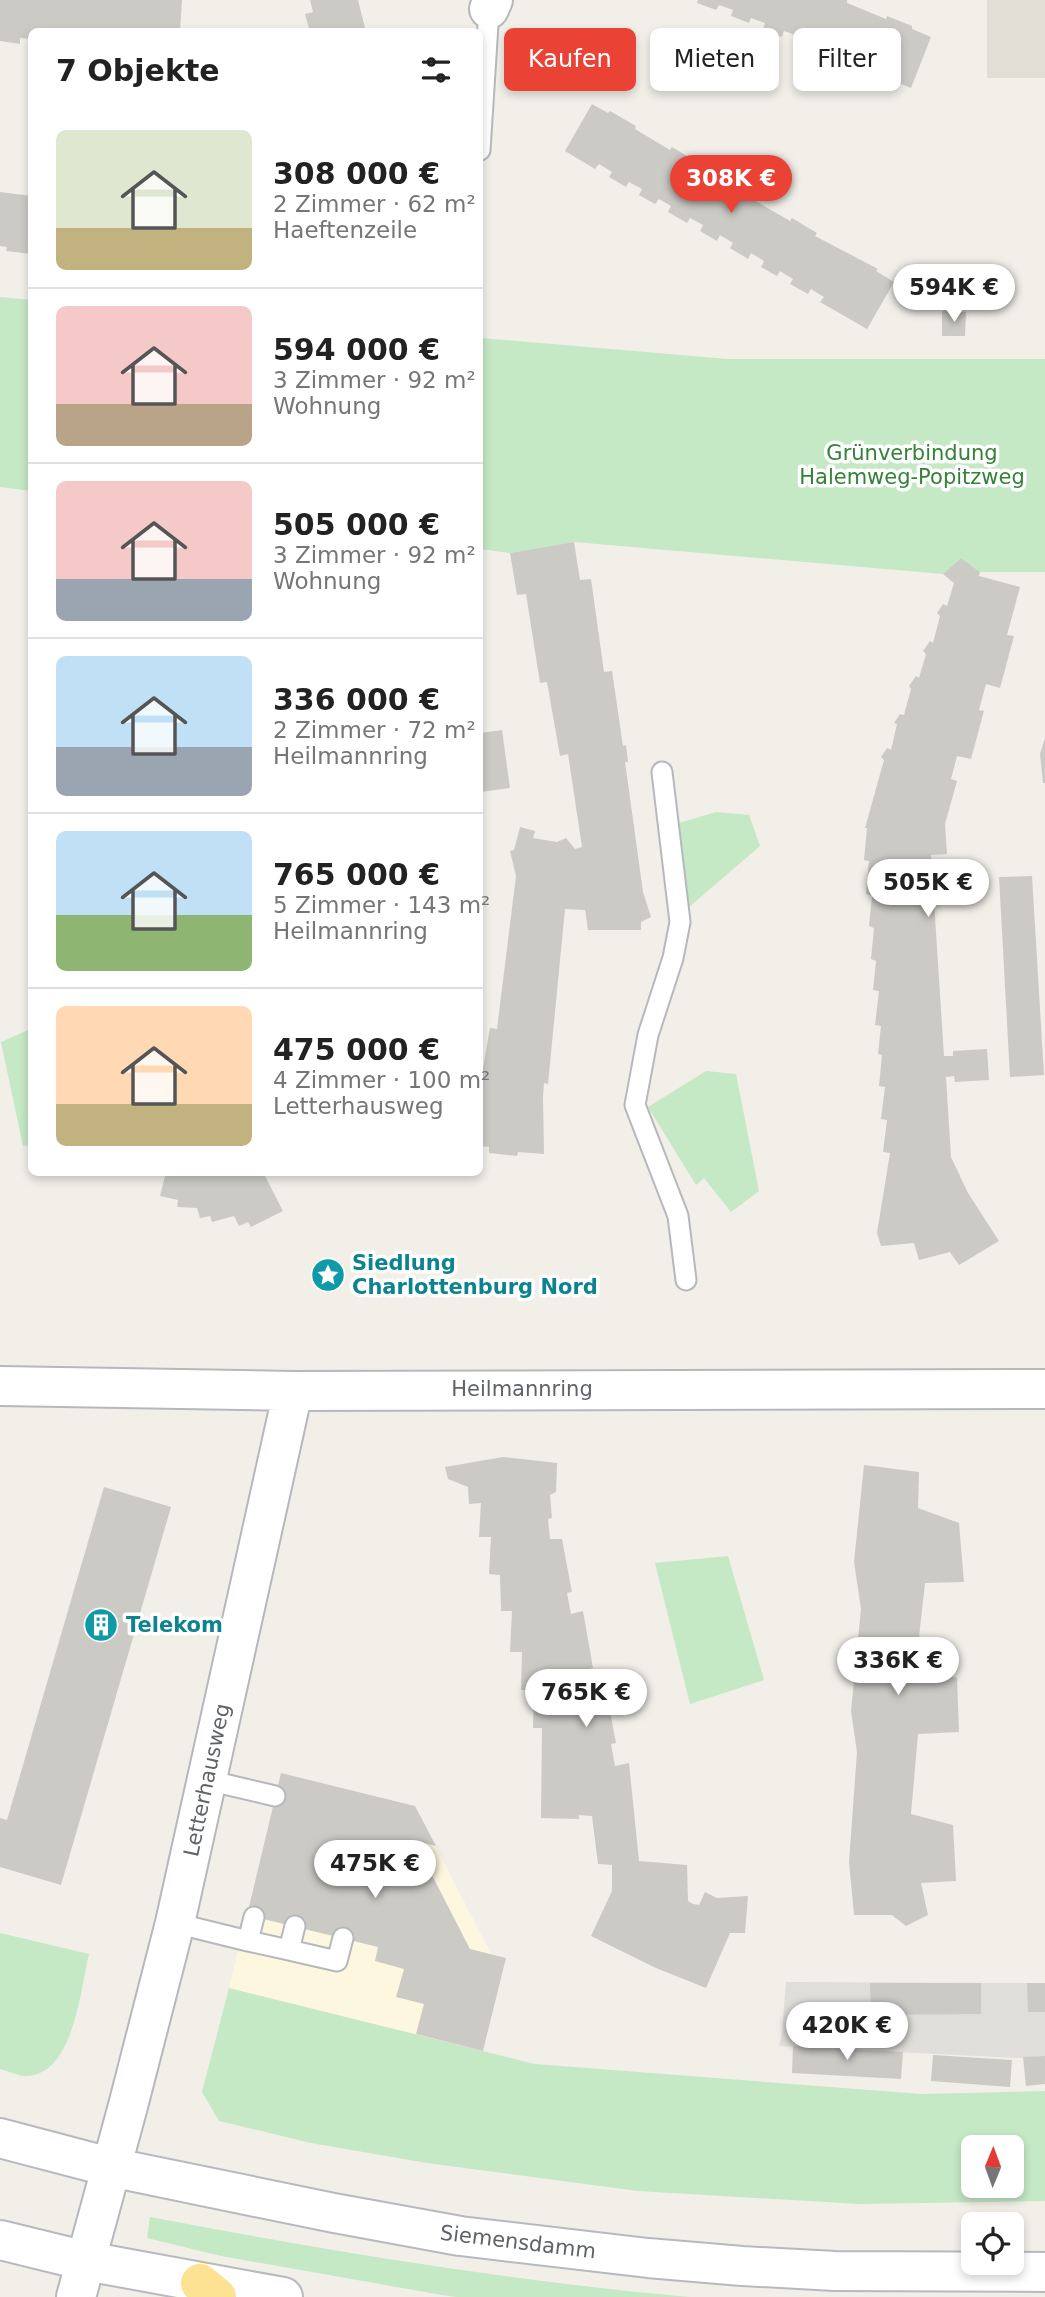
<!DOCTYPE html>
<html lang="de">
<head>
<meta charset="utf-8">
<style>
  :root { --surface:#fff; --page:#f6f6f6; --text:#222; --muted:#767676; --line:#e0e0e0; --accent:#ea4335 }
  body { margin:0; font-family:"DejaVu Sans",sans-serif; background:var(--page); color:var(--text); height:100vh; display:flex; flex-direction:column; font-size:26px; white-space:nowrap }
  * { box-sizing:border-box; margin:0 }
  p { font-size:23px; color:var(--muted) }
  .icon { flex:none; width:38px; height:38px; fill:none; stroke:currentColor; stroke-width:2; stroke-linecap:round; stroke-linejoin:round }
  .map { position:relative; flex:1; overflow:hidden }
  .panel { position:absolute; left:28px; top:28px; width:455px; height:1148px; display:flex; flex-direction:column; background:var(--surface); border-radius:10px; box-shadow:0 4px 10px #0003 }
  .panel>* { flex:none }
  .guide { position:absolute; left:504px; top:28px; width:436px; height:63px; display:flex; gap:14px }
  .needle { width:46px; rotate:1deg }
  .fabs { position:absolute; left:961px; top:2135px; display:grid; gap:14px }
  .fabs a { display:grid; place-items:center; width:63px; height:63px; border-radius:10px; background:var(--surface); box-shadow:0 4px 10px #0003; font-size:35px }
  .price { position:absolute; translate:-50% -60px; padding:0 16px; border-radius:24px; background:#fff; color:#222; font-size:23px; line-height:46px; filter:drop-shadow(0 2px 4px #0008) }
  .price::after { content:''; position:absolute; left:50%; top:42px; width:21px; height:16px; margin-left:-10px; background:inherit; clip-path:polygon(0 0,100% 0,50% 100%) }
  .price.selected { background:var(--accent); color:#fff }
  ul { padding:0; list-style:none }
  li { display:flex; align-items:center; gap:21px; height:175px; padding:0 28px }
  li+li { border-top:2px solid var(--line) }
  li span { display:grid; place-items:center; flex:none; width:196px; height:140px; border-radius:10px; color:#555 }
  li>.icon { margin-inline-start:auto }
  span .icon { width:84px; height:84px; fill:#fffc; stroke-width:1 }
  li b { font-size:30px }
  h2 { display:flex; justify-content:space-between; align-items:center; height:84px; padding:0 28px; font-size:30px }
  .tag { padding:0 24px; border-radius:10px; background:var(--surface); box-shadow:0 4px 10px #0003; font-size:24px; line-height:63px }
  .tag.selected { background:var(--accent); color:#fff }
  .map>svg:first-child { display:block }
</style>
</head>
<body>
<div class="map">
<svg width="1045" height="2297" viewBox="0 0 1045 2297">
  <rect width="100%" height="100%" fill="#f1efe8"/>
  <path fill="#fef7e0" d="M281 1773 415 1806 491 1954 506 1958 483 2051 229 1988Z"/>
  <path fill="#e0deda" d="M786 1982 1045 1983V2056L1016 2058 779 2046 782 2033Z"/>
  <path fill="#e1ded6" d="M987 0H1045V78H987Z"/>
  <path fill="#c5e8c5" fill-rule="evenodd" d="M0 297 31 300V491L0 487Z
    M480 338 728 359H1045V572H980L961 558 943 574 574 542 510 553 480 549Z
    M716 812 749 815 760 846 689 907 679 823Z
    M28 1030 32 1031V1145L23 1146 1 1042Z
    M706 1071 736 1074 759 1191 731 1212 704 1178 696 1185 648 1107Z
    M728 1556 764 1680 690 1704 655 1563Z
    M0 1933 89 1954C80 1990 74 2075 26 2076 18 2076 8 2071 0 2069Z
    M229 1988 535 2064 921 2094 1045 2091V2201L860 2204 638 2191 427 2163 311 2143 219 2121 202 2092ZM973 2147H1012V2186H973Z
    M150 2217C329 2251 508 2281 690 2297H456L442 2295 221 2256 147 2238Z"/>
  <path fill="#cccac5" d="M0 0H182L180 32H32V39L20 38V44L0 41Z
    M310 0H358L366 32H310L305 14 313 12Z
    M698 0H847V3L886 19 887 16 912 26V29L931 37 911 88 861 68 863 62 850 57 848 63 827 55 829 49 816 44 814 49 796 42 798 36 784 31 782 37 763 29 765 23 751 18 749 23 731 16 733 10 719 5 716 10 697 3Z
    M592 104 608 113 610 111 636 126 635 129 670 150 672 147 697 162 696 165 731 186 732 183 756 197 754 200 790 221 792 218 817 233 815 236 878 269 876 271 894 282 867 329 820 302 824 297 811 289 808 294 790 284 793 279 780 271 777 276 761 267 764 261 751 253 748 259 730 248 733 243 720 235 717 241 700 231 703 225 690 218 687 223 668 212 671 206 659 199 655 204 639 195 642 189 629 182 626 187 609 177 612 172 599 164 595 169 565 151Z
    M0 192 32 196V254L6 251 7 247 0 246Z
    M942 311 966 312 965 336H942Z
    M574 542 580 580 591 579 604 672 612 671 623 746 626 745 628 762H625L626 769 643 892 651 917 641 922V930H588L585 910 565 909 548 1084 544 1083 543 1097 544 1154 518 1152 517 1156 489 1153V1147L480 1146V1085L490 1028 497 1029 516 876 510 851 514 850 520 827 535 831 533 838 557 842 566 838 575 849 582 847 568 754 560 756 547 682 540 683 526 594 517 595 510 553Z
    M961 558 980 572 979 576 1020 587 1007 635 1014 636 1000 688 986 684 979 710 984 711 971 759 957 756 951 779 957 781 945 824 947 854 931 855 944 1056H953V1051L987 1049 989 1080 955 1082 954 1076 946 1077 951 1157 968 1193 999 1241 959 1265 950 1252 919 1260 914 1243 881 1246 877 1233 890 1153 883 1152 887 1120 881 1119 885 1087 879 1086 882 1055 878 1054 881 1026 875 1025 879 991 873 990 876 961 871 959 874 928 869 926 872 896 866 894 869 861 864 860 867 828H865L884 760 881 757 887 748 891 750 897 724 894 723 900 714 904 715 911 689 909 686 916 676 919 678 926 654 923 651 930 641 933 643 940 616 937 613 943 604 947 606 954 583 943 574Z
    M502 730 510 788 480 792V733Z
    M1045 738V783H1043L1040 754Z
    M1032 876 1044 1075 1010 1077 999 877Z
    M166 1172H263L283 1211 251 1227 248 1222 239 1226 234 1216 212 1222 210 1216 200 1218 197 1208 177 1207 178 1200 160 1196Z
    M503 1457 557 1463 556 1492 550 1495 552 1518 548 1519 550 1539H562L572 1592 567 1593 571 1614 583 1611 593 1668 589 1669 593 1692 606 1690 616 1743 611 1744 615 1766 629 1763 639 1861 687 1865 688 1901 693 1904 699 1905 705 1892 717 1898 748 1896 745 1933H730L706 1988 656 1968 591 1936 612 1891V1865L598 1864 592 1816 579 1815V1819L541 1818 542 1728H533L534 1690H521L522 1652H510L512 1611H501L500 1575 489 1574 491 1537H479L481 1503 469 1504 468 1487 448 1479 445 1467Z
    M864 1465 919 1472 918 1508 959 1523 964 1582 925 1583 916 1664 957 1678 959 1732 918 1734 911 1814 953 1825 956 1881 921 1883 928 1915 906 1926 892 1915H854L849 1862 857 1752 851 1711 861 1609 854 1562Z
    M104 1487 171 1507 61 1885 0 1867V1818L7 1820Z
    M281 1773 415 1806 436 1846 412 1840 410 1846 418 1848 470 1949 506 1958 483 2051 416 2034 424 2004 396 1997 404 1969 375 1961 378 1947 247 1915Z
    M870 1983H981V2014L871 2015Z
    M1027 1983H1045V2012H1028Z
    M793 2046 903 2052 901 2079 792 2073Z
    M933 2055 1012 2060 1010 2087 931 2081Z
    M1045 2056V2084L1026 2086 1023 2057Z"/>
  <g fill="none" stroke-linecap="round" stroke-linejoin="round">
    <g stroke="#b5b8bc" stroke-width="23">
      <path id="lane" d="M480 150 489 9 485 4
        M662 772 680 922 673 958 648 1035 635 1105 678 1216 686 1280
        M207 1780 275 1796
        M175 1923 248 1941 254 1917
        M248 1941 289 1950 295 1926
        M289 1950 337 1961 343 1938"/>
    </g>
    <g stroke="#b5b8bc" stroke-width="42">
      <path id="street" d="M489 9 493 0
        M0 1386 293 1391 1045 1389
        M76 2297 128 2106 175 1923 293 1391"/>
    </g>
    <g stroke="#b6babf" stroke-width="42">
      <path id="secondary" d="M0 2138 110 2167 334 2213 460 2236 648 2258 742 2266 835 2271 1045 2272
        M0 2240 86 2261 283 2297"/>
    </g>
    <g stroke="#f9ab00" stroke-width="42">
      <path id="highway" d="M200 2283 217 2297"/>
    </g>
    <use href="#lane" stroke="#fff" stroke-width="19"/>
    <use href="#street" stroke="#fff" stroke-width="38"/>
    <use href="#secondary" stroke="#fff" stroke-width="38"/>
    <use href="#highway" stroke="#fde293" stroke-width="38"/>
  </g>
  <defs>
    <g id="sight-disc" transform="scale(1.75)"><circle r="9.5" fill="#0f9aa8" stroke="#fff"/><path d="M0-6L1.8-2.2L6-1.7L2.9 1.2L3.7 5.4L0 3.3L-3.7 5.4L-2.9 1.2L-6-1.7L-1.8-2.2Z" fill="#fff"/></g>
    <g id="building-disc" transform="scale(1.75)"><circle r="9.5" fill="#0f9aa8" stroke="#fff"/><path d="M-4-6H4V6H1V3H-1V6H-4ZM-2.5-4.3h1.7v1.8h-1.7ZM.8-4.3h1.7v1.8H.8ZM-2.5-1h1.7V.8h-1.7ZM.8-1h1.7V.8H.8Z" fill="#fff"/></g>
  </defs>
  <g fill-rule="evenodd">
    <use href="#sight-disc" x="328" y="1275"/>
    <use href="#building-disc" x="101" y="1625"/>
  </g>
  <g text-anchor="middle" stroke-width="7" stroke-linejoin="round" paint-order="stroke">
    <g font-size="21" fill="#348238" stroke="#fff">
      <text x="912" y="460">Grünverbindung<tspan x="912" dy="24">Halemweg-Popitzweg</tspan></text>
    </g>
    <g font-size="21" font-weight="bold" fill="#0d838f" stroke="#fff" text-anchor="start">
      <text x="352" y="1270">Siedlung<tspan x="352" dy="24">Charlottenburg Nord</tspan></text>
      <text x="126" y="1632">Telekom</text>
    </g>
    <g font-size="21" fill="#5f6368" stroke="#fff">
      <text x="522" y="1396">Heilmannring</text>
      <text transform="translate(207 1780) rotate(-78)" y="7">Letterhausweg</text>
      <text transform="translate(518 2242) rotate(7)" y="7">Siemensdamm</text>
    </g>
  </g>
</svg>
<div class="fabs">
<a><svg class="needle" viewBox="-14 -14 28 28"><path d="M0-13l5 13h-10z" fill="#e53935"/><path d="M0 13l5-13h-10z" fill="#767676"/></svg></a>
<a><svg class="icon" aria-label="locate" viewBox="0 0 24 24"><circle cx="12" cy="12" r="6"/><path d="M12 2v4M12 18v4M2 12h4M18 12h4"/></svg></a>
</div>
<b class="price selected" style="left:731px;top:215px">308K €</b>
<b class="price" style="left:954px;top:324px">594K €</b>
<b class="price" style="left:928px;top:919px">505K €</b>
<b class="price" style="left:898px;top:1697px">336K €</b>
<b class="price" style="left:586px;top:1729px">765K €</b>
<b class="price" style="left:375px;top:1900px">475K €</b>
<b class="price" style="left:847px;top:2062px">420K €</b>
<div class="guide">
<a class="tag selected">Kaufen</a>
<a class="tag">Mieten</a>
<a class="tag">Filter</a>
</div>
<section class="panel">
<h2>7 Objekte<svg class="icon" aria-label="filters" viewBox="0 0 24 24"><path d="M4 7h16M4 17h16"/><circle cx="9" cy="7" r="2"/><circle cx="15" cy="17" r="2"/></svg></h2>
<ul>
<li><span style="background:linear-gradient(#dfe7d0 70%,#c2b280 0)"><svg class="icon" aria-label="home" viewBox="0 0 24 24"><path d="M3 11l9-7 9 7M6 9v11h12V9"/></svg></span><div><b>308 000 €</b><p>2 Zimmer · 62 m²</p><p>Haeftenzeile</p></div></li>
<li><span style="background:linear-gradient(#f6c9c9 70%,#b9a48a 0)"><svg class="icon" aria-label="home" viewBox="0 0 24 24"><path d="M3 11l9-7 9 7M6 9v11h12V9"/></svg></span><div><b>594 000 €</b><p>3 Zimmer · 92 m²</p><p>Wohnung</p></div></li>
<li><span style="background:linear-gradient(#f6c9c9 70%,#9aa5b1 0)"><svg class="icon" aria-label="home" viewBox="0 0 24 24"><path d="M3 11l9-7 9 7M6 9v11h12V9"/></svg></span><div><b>505 000 €</b><p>3 Zimmer · 92 m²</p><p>Wohnung</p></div></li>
<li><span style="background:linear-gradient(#bfe0f5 65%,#9aa5b1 0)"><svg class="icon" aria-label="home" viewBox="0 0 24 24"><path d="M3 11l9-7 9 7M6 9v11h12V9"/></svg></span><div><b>336 000 €</b><p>2 Zimmer · 72 m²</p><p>Heilmannring</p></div></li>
<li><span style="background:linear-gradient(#bfe0f5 60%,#8fb573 0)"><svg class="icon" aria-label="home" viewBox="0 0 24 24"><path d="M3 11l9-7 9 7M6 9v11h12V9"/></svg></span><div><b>765 000 €</b><p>5 Zimmer · 143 m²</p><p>Heilmannring</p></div></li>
<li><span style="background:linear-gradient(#ffd9b3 70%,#c2b280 0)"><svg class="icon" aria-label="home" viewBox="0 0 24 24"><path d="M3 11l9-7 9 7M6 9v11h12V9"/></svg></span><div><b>475 000 €</b><p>4 Zimmer · 100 m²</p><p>Letterhausweg</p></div></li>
</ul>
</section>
</div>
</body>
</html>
